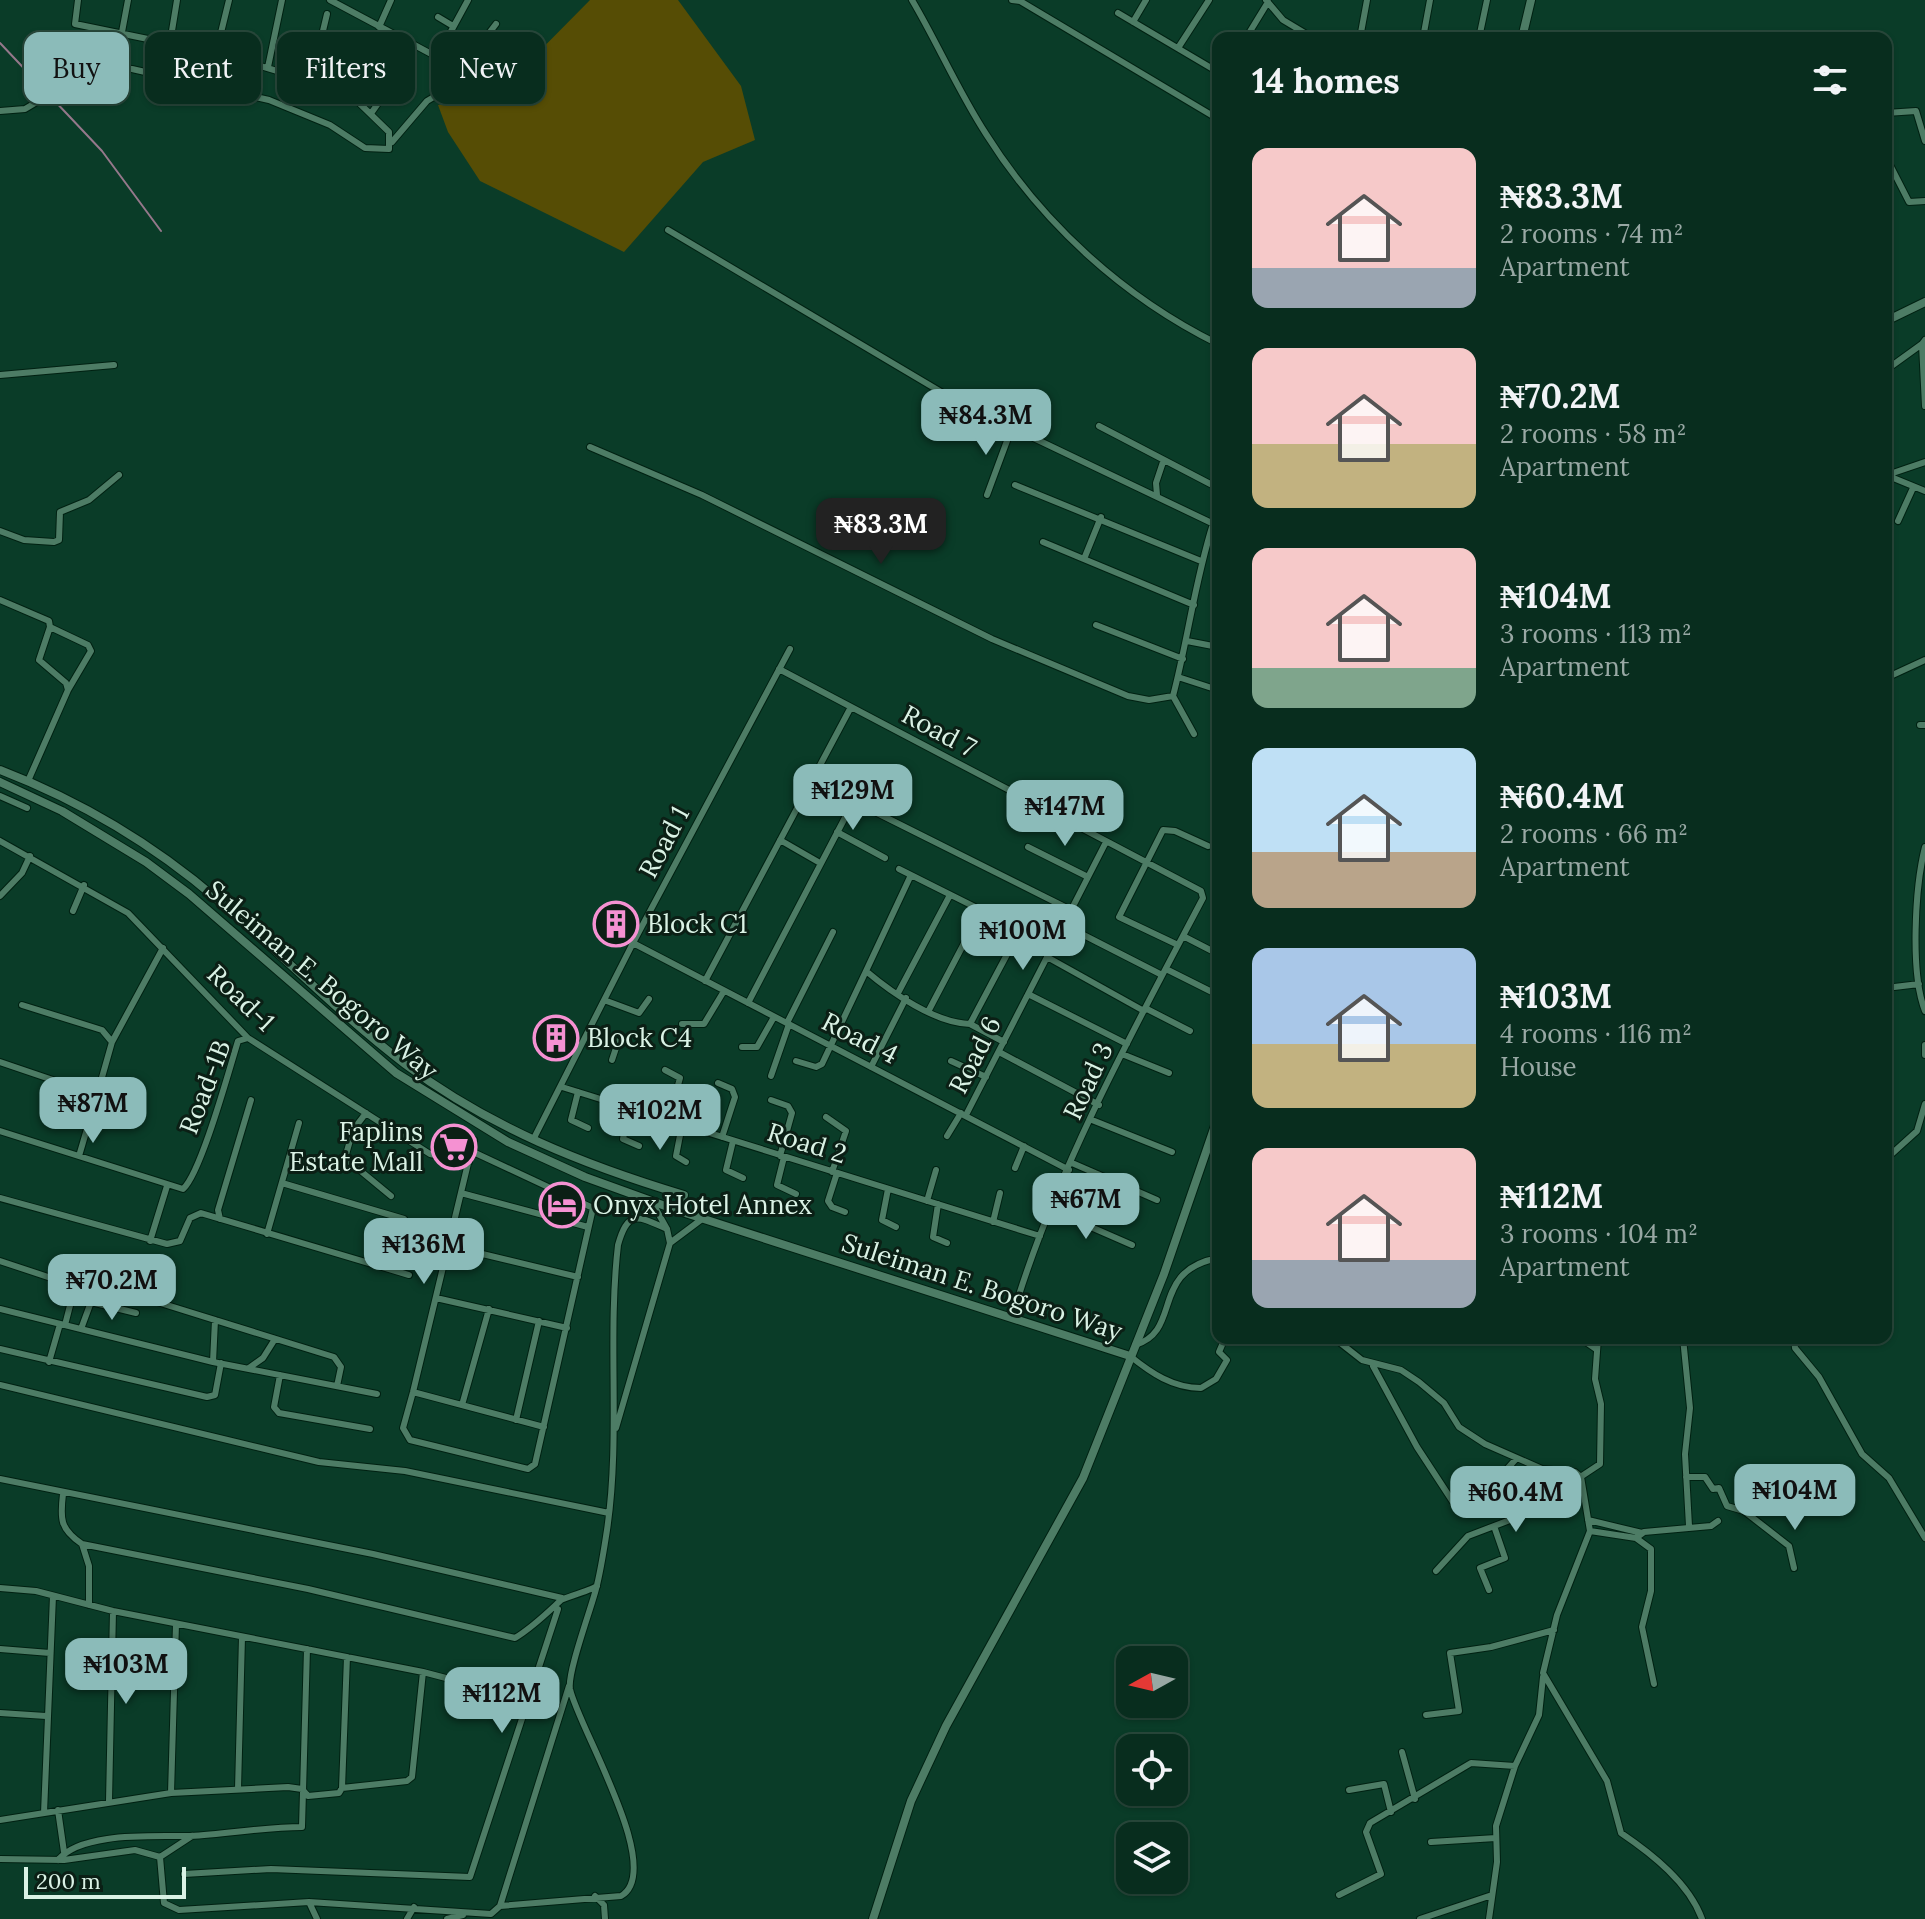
<!DOCTYPE html>
<html lang="en">
<head>
<meta charset="utf-8">
<style>
  :root { --surface:#082d1e; --page:#113527; --text:#f1f3f6; --muted:#98a8a4; --line:#29493c; --accent:#8bbbb9 }
  body { margin:0; font-family:Lora,serif; background:var(--page); color:var(--text); height:100vh; display:flex; flex-direction:column; font-size:30px; white-space:nowrap }
  * { box-sizing:border-box; margin:0 }
  p { font-size:26px; color:var(--muted) }
  .icon { flex:none; width:44px; height:44px; fill:none; stroke:currentColor; stroke-width:2; stroke-linecap:round; stroke-linejoin:round }
  .map { position:relative; flex:1; overflow:hidden }
  .panel { position:absolute; left:1212px; top:32px; width:680px; height:1312px; display:flex; flex-direction:column; background:var(--surface); border-radius:16px; box-shadow:0 2px 6px #0004,0 0 0 2px var(--line) }
  .panel>* { flex:none }
  .hud { position:absolute; left:24px; top:32px; width:760px; height:72px; display:flex; gap:16px }
  .needle { width:52px; rotate:262deg }
  .fabs { position:absolute; left:1116px; top:1646px; display:grid; gap:16px }
  .fabs a { display:grid; place-items:center; width:72px; height:72px; border-radius:16px; background:var(--surface); box-shadow:0 2px 6px #0004,0 0 0 2px var(--line); font-size:40px }
  .scale { position:absolute; left:24px; bottom:20px; width:162px; box-sizing:border-box; padding-left:8px; border:4px solid #daf2e5; border-top:0; font-size:22px; line-height:28px; white-space:nowrap; color:#daf2e5; -webkit-text-stroke:6px #0b1f15; paint-order:stroke }
  .price { position:absolute; translate:-50% -68px; padding:0 18px; border-radius:16px; background:var(--accent); color:#111; font-size:26px; line-height:52px; filter:drop-shadow(0 2px 4px #0008) }
  .price::after { content:''; position:absolute; left:50%; top:48px; width:24px; height:18px; margin-left:-12px; background:inherit; clip-path:polygon(0 0,100% 0,50% 100%) }
  .price.active { background:#222; color:#fff }
  ul { padding:0; list-style:none }
  li { display:flex; align-items:center; gap:24px; height:200px; padding:0 40px }
  li span { display:grid; place-items:center; flex:none; width:224px; height:160px; border-radius:16px; color:#555 }
  li>.icon { margin-inline-start:auto }
  span .icon { width:96px; height:96px; fill:#fffc; stroke-width:1 }
  li b { font-size:34px }
  h2 { display:flex; justify-content:space-between; align-items:center; height:96px; padding:0 40px; font-size:34px }
  .chip { padding:0 28px; border-radius:16px; background:var(--surface); box-shadow:0 2px 6px #0004,0 0 0 2px var(--line); font-size:28px; line-height:72px }
  .chip.active { background:var(--accent); color:#111 }
  .map>svg:first-child { display:block }
</style>
</head>
<body>
<div class="map">
<svg width="1925" height="1919" viewBox="0 0 1925 1919">
  <rect width="100%" height="100%" fill="#0a3c28"/>
  <path fill="#564d05" d="M590 0H678L741 86 755 140 703 162 624 252 480 181 448 132 438 105 500 91Z"/>
  <g fill="none" stroke-linecap="round" stroke-linejoin="round">
    <path stroke="#95788b" stroke-width="2" d="M0 43 102 151 161 231"/>
    <g stroke="#002112" stroke-width="8">
      <path id="street" d="M330 0 437 57 462 75 459 82 427 101 392 142
        M912 0C938 44 958 91 986 134 1042 223 1123 297 1218 344
        M1012 0 1020 1 1218 119
        M1266 0 1283 20 1313 38
        M1118 13 1218 72
        M438 17 453 26
        M1133 22 1146 0
        M379 27 391 0
        M122 32 128 0
        M1246 38 1268 2
        M1360 38 1367 0
        M1423 38 1430 0
        M1479 38 1487 0
        M170 43 177 0
        M1178 48 1209 0
        M216 53 229 0
        M437 57 468 0
        M268 67 282 0
        M460 71 496 24
        M311 81 327 14
        M356 100 372 41
        M0 111 25 109 97 66 132 69 269 100 330 125 365 148 389 149V132L356 100 311 81 216 53 75 24 78 0
        M372 112 403 68
        M1886 113 1916 111 1925 141
        M1886 157 1909 202 1925 201
        M668 230 958 402 1218 526
        M1925 340 1922 344 1925 406
        M1886 370 1922 344
        M0 375 114 365
        M1099 426 1218 488
        M590 447 702 495 992 639 1128 696 1149 700 1173 696
        M1886 475 1925 491
        M1887 475 1925 462
        M1015 485 1201 561
        M987 495 1011 430
        M1157 495 1156 483 1163 462
        M1898 521 1913 488
        M0 531 24 540 54 542 59 540 60 512 89 500 119 475
        M1043 542 1194 605
        M1084 559 1101 517
        M0 600 49 621 50 627 88 645 91 651 68 690 28 781
        M1096 625 1183 659
        M50 627 39 660 66 683 68 690
        M1187 641 1218 647
        M779 669 1201 891 1203 898C1135 1027 1062 1159 1018 1298
        M1178 677 1218 690
        M1886 678 1925 660
        M1920 725H1925
        M1194 734 1173 696C1188 639 1195 580 1213 524
        M859 790 878 801
        M0 796 27 808
        M853 801 1071 910
        M837 832 885 858
        M780 840 820 863
        M0 841 128 913 248 1038 430 1154 469 1162
        M1028 847 1088 877
        M1925 847C1915 887 1910 973 1925 1011
        M899 869 1053 946
        M911 875 866 971C892 993 935 1023 970 1024
        M0 896 22 873 30 856
        M73 911 84 885
        M1064 925 1162 975
        M1183 936 1218 954
        M633 943 1069 1170
        M1178 945 1119 917 1163 830 1175 831 1208 846
        M1047 957 1144 1011
        M1166 969 1218 995
        M705 981 851 707
        M1886 988 1919 984
        M898 993 950 895
        M1028 994 1127 1044
        M604 1000 639 1013 649 999
        M748 1003 861 787
        M22 1005 102 1030 112 1042 97 1095
        M1145 1008 1190 1031
        M929 1010 981 911
        M787 1023 833 932
        M682 1024H704L724 991
        M590 1029 618 1042 612 1060
        M112 1042 163 948
        M1004 1042 970 1024 1020 930
        M1925 1045V1055
        M742 1047H757L774 1017
        M999 1052 1099 1105
        M1122 1054 1169 1073
        M796 1061 816 1067 822 1064 866 971
        M951 1061 986 1077
        M0 1062 97 1095 79 1156
        M871 1067 906 998
        M665 1070 680 1078 668 1121
        M771 1076 789 1024
        M718 1083 732 1089 735 1097 722 1137
        M562 1087 1040 1236
        M578 1092 571 1120 588 1128
        M771 1100 788 1106 792 1113 780 1156
        M629 1108 623 1139 639 1146
        M366 1113 353 1130 345 1158 391 1196
        M966 1115 1106 842
        M826 1117 846 1131 832 1172
        M1092 1120 1172 1152
        M682 1125 676 1156 686 1162
        M0 1131 183 1189C201 1173 229 1070 238 1041L248 1038
        M947 1136 961 1113
        M533 1140 633 943 790 649
        M733 1141 726 1170 743 1178
        M471 1151 593 1208 535 1464 528 1469 410 1440 403 1428 413 1392 471 1151 474 1140
        M784 1157 777 1185 796 1194
        M1886 1159 1917 1131 1925 1104
        M1072 1163 1157 1200
        M1015 1168 1024 1146
        M837 1173 828 1201 832 1207 845 1212
        M282 1183 404 1219
        M888 1189 882 1220 896 1227
        M461 1193 588 1227
        M0 1198 167 1244 180 1241 190 1218 201 1213 409 1275
        M927 1201 936 1170
        M938 1204 933 1237 947 1243
        M1052 1210 1132 1245
        M220 1219 218 1210 251 1100
        M993 1222 1000 1193
        M267 1234 299 1123
        M150 1241 167 1186
        M670 1243 702 1219
        M449 1246 578 1277
        M0 1261 75 1286 65 1325
        M436 1298 567 1328
        M154 1301 334 1357 341 1367 337 1386
        M0 1309 213 1362 377 1394
        M81 1329 91 1302 136 1313
        M1334 1338 1362 1360 1401 1370 1419 1382 1444 1403 1459 1427 1485 1444 1542 1469 1575 1472 1581 1477 1590 1531 1557 1615 1543 1673 1607 1781 1621 1833C1652 1854 1689 1883 1702 1919
        M1580 1338 1596 1349
        M1683 1338 1690 1408 1685 1454 1689 1526
        M1794 1338 1795 1348 1819 1377 1862 1454 1889 1478 1925 1538
        M1135 1345C1183 1331 1149 1271 1218 1258
        M0 1349 207 1397 215 1395 221 1363
        M1130 1356C1151 1373 1173 1388 1201 1388L1216 1379 1227 1360 1219 1352 1225 1338
        M49 1362 60 1324
        M213 1362 215 1320
        M1373 1366 1417 1447 1453 1502 1498 1479 1516 1459
        M249 1368 263 1358 275 1339
        M280 1375 274 1407 279 1413 370 1429
        M0 1385 319 1462 405 1471 609 1513
        M413 1392 544 1427
        M462 1405 489 1309
        M516 1420 539 1321
        M616 1428 670 1243 667 1229 652 1202
        M1542 1469 1551 1497
        M1686 1477H1705L1713 1489 1719 1488 1727 1506 1744 1511 1789 1546 1794 1568
        M0 1479 373 1554 562 1598
        M63 1494C60 1519 60 1529 82 1544L308 1589 515 1638C533 1627 546 1614 561 1600 564 1598 589 1591 597 1586
        M1588 1520 1642 1533
        M1590 1531 1636 1538 1651 1549V1591L1642 1627 1654 1684
        M1636 1538 1644 1532 1711 1526 1718 1521
        M82 1544 89 1566V1605
        M1436 1571 1468 1536 1523 1515 1600 1464 1601 1404 1595 1379 1598 1338
        M0 1588 36 1591 113 1611 423 1672 465 1683
        M1489 1590 1480 1568 1505 1558 1494 1526
        M0 1649 50 1653
        M0 1713 46 1716
        M1426 1715 1459 1711 1450 1653 1491 1647 1554 1630
        M1402 1752 1415 1799
        M342 1788 347 1657
        M238 1789 242 1637
        M1349 1790 1384 1784 1391 1812
        M171 1793 176 1624
        M109 1801 113 1611
        M58 1810 64 1852
        M44 1813 53 1596
        M0 1820 171 1793 288 1787 302 1789 308 1796 339 1793 342 1788 407 1781 412 1777 423 1672
        M1431 1842 1496 1838
        M160 1857 164 1903 179 1910 309 1902 491 1914 500 1906 569 1686
        M160 1857 192 1836
        M0 1859 64 1860 135 1850 160 1857
        M58 1860C82 1831 155 1837 190 1836 228 1834 264 1827 302 1827L307 1649
        M184 1874 271 1869 470 1877 558 1609
        M1339 1895 1381 1874 1366 1832 1370 1823 1471 1763 1515 1766
        M595 1896 604 1905 605 1919
        M309 1902 317 1919
        M500 1906 621 1896C666 1870 578 1727 570 1689 567 1673 591 1609 596 1589 601 1570 604 1549 607 1530 621 1436 607 1339 618 1245 628 1209 638 1216 667 1229
        M407 1919 414 1907
        M447 1919 463 1915
        M1420 1919 1492 1895
        M1489 1919 1497 1862 1496 1826 1515 1766 1539 1715 1543 1677"/>
    </g>
    <g stroke="#002112" stroke-width="10">
      <path id="secondary" d="M1522 38 1531 0
        M1886 321 1925 302
        M0 770C78 800 154 845 218 900 281 953 339 1014 405 1064 489 1127 584 1165 684 1195L679 1211
        M0 782 62 811 146 862 189 894 396 1073 508 1142 585 1177 679 1211 1130 1356
        M873 1919 911 1801 946 1726 1083 1478 1164 1274 1218 1117"/>
    </g>
    <use href="#street" stroke="#4d7c65" stroke-width="6"/>
    <use href="#secondary" stroke="#4d7c65" stroke-width="8"/>
  </g>
  <defs>
    <g id="building-ring" transform="scale(2.3)"><circle r="9.5" fill="#0b1f15" stroke="#f591d2" stroke-width="1.5"/><path d="M-4-6H4V6H1V3H-1V6H-4ZM-2.5-4.3h1.7v1.8h-1.7ZM.8-4.3h1.7v1.8H.8ZM-2.5-1h1.7V.8h-1.7ZM.8-1h1.7V.8H.8Z" fill="#f591d2"/></g>
    <g id="supermarket-ring" transform="scale(2.3)"><circle r="9.5" fill="#0b1f15" stroke="#f591d2" stroke-width="1.5"/><path d="M-6-5.5h2.5l.6 2H6L4.5 2H-2.5L-4.4-4H-6ZM-1.5 3.2a1.3 1.3 0 1 0 .1 0ZM3 3.2a1.3 1.3 0 1 0 .1 0Z" fill="#f591d2"/></g>
    <g id="hotel-ring" transform="scale(2.3)"><circle r="9.5" fill="#0b1f15" stroke="#f591d2" stroke-width="1.5"/><path d="M-6-4.5h1.5V1H6V5H4.5V3h-9V5H-6ZM-4 0a1.8 1.8 0 1 1 3.6 0ZM.5 0V-2.5h3Q6-2.5 6 0Z" fill="#f591d2"/></g>
  </defs>
  <g fill-rule="evenodd">
    <use href="#building-ring" x="616" y="924"/>
    <use href="#building-ring" x="556" y="1038"/>
    <use href="#supermarket-ring" x="454" y="1147"/>
    <use href="#hotel-ring" x="562" y="1205"/>
  </g>
  <g text-anchor="middle" stroke-width="6" stroke-linejoin="round" paint-order="stroke">
    <g font-size="26" fill="#daf2e5" stroke="#0b1f15">
      <text transform="translate(939 731) rotate(28)" y="9">Road 7</text>
      <text transform="translate(664 842) rotate(-62)" y="9">Road 1</text>
      <text transform="translate(322 980) rotate(40)" y="9">Suleiman E. Bogoro Way</text>
      <text transform="translate(241 998) rotate(44)" y="9">Road-1</text>
      <text transform="translate(860 1038) rotate(27)" y="9">Road 4</text>
      <text transform="translate(975 1055) rotate(-63)" y="9">Road 6</text>
      <text transform="translate(1088 1081) rotate(-65)" y="9">Road 3</text>
      <text transform="translate(205 1087) rotate(-69)" y="9">Road-1B</text>
      <text transform="translate(807 1143) rotate(17)" y="9">Road 2</text>
      <text transform="translate(982 1287) rotate(18)" y="9">Suleiman E. Bogoro Way</text>
    </g>
    <g font-size="26" fill="#daf2e5" stroke="#0b1f15" text-anchor="start">
      <text x="647" y="933">Block C1</text>
      <text x="587" y="1047">Block C4</text>
      <text x="423" y="1141" text-anchor="end">Faplins<tspan x="423" dy="30">Estate Mall</tspan></text>
      <text x="593" y="1214">Onyx Hotel Annex</text>
    </g>
  </g>
</svg>
<div class="fabs">
<a><svg class="needle" viewBox="-14 -14 28 28"><path d="M0-13l5 13h-10z" fill="#e53935"/><path d="M0 13l5-13h-10z" fill="#98a8a4"/></svg></a>
<a><svg class="icon" aria-label="locate" viewBox="0 0 24 24"><circle cx="12" cy="12" r="6"/><path d="M12 2v4M12 18v4M2 12h4M18 12h4"/></svg></a>
<a><svg class="icon" aria-label="layers" viewBox="0 0 24 24"><path d="M12 4l9 5-9 5-9-5zM3 14l9 5 9-5"/></svg></a>
</div>
<div class="scale">200 m</div>
<b class="price" style="left:986px;top:457px">₦84.3M</b>
<b class="price active" style="left:881px;top:566px">₦83.3M</b>
<b class="price" style="left:853px;top:832px">₦129M</b>
<b class="price" style="left:1065px;top:848px">₦147M</b>
<b class="price" style="left:1023px;top:972px">₦100M</b>
<b class="price" style="left:93px;top:1145px">₦87M</b>
<b class="price" style="left:660px;top:1152px">₦102M</b>
<b class="price" style="left:1086px;top:1241px">₦67M</b>
<b class="price" style="left:424px;top:1286px">₦136M</b>
<b class="price" style="left:112px;top:1322px">₦70.2M</b>
<b class="price" style="left:1795px;top:1532px">₦104M</b>
<b class="price" style="left:1516px;top:1534px">₦60.4M</b>
<b class="price" style="left:126px;top:1706px">₦103M</b>
<b class="price" style="left:502px;top:1735px">₦112M</b>
<div class="hud">
<a class="chip active">Buy</a>
<a class="chip">Rent</a>
<a class="chip">Filters</a>
<a class="chip">New</a>
</div>
<section class="panel">
<h2>14 homes<svg class="icon" aria-label="filters" viewBox="0 0 24 24"><path d="M4 7h16M4 17h16"/><circle cx="9" cy="7" r="2"/><circle cx="15" cy="17" r="2"/></svg></h2>
<ul>
<li><span style="background:linear-gradient(#f6c9c9 75%,#9aa5b1 0)"><svg class="icon" aria-label="home" viewBox="0 0 24 24"><path d="M3 11l9-7 9 7M6 9v11h12V9"/></svg></span><div><b>₦83.3M</b><p>2 rooms · 74 m²</p><p>Apartment</p></div></li>
<li><span style="background:linear-gradient(#f6c9c9 60%,#c2b280 0)"><svg class="icon" aria-label="home" viewBox="0 0 24 24"><path d="M3 11l9-7 9 7M6 9v11h12V9"/></svg></span><div><b>₦70.2M</b><p>2 rooms · 58 m²</p><p>Apartment</p></div></li>
<li><span style="background:linear-gradient(#f6c9c9 75%,#7fa58c 0)"><svg class="icon" aria-label="home" viewBox="0 0 24 24"><path d="M3 11l9-7 9 7M6 9v11h12V9"/></svg></span><div><b>₦104M</b><p>3 rooms · 113 m²</p><p>Apartment</p></div></li>
<li><span style="background:linear-gradient(#bfe0f5 65%,#b9a48a 0)"><svg class="icon" aria-label="home" viewBox="0 0 24 24"><path d="M3 11l9-7 9 7M6 9v11h12V9"/></svg></span><div><b>₦60.4M</b><p>2 rooms · 66 m²</p><p>Apartment</p></div></li>
<li><span style="background:linear-gradient(#a9c7e8 60%,#c2b280 0)"><svg class="icon" aria-label="home" viewBox="0 0 24 24"><path d="M3 11l9-7 9 7M6 9v11h12V9"/></svg></span><div><b>₦103M</b><p>4 rooms · 116 m²</p><p>House</p></div></li>
<li><span style="background:linear-gradient(#f6c9c9 70%,#9aa5b1 0)"><svg class="icon" aria-label="home" viewBox="0 0 24 24"><path d="M3 11l9-7 9 7M6 9v11h12V9"/></svg></span><div><b>₦112M</b><p>3 rooms · 104 m²</p><p>Apartment</p></div></li>
</ul>
</section>
</div>
</body>
</html>
